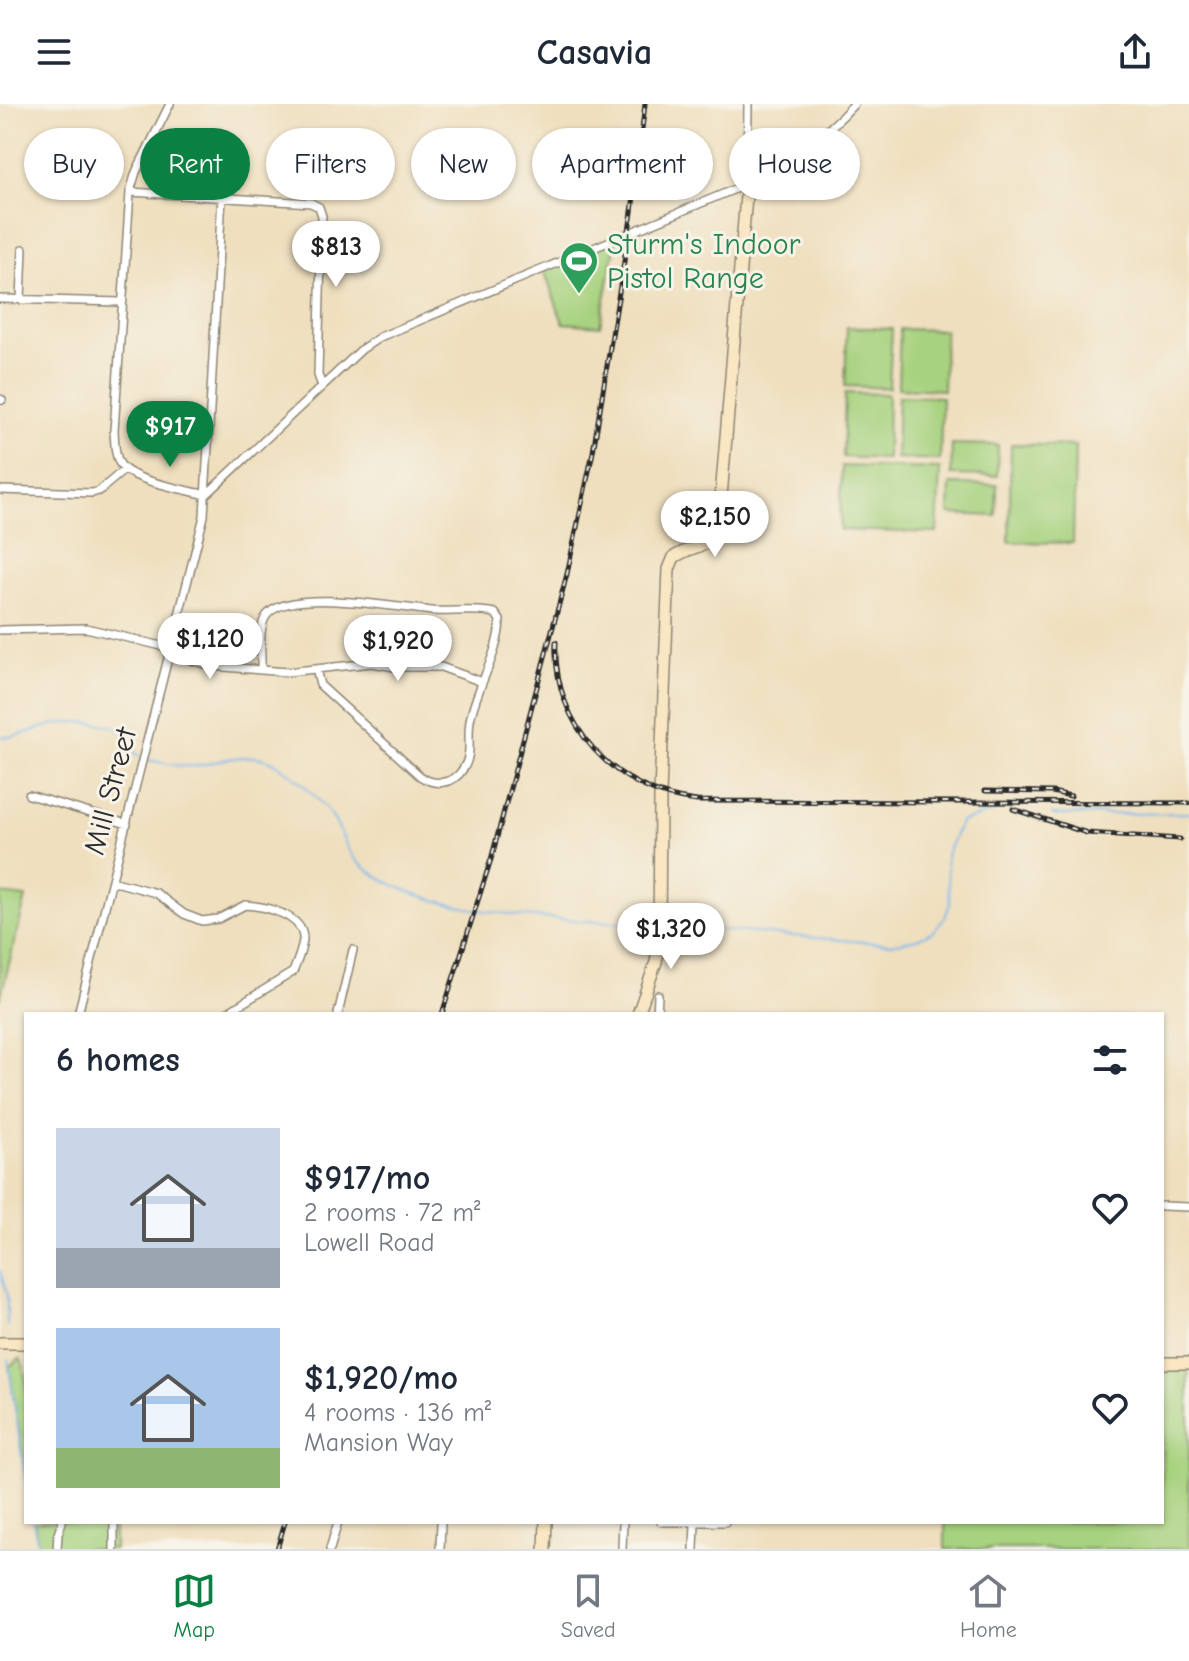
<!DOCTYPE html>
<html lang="en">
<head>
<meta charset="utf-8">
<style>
  :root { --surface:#fff; --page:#f6f6f7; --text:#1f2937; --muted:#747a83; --line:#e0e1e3; --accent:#0b8043 }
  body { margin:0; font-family:"Comic Neue",sans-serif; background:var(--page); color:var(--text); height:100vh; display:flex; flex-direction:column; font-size:30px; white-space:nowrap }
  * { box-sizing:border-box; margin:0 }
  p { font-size:26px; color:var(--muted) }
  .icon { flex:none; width:44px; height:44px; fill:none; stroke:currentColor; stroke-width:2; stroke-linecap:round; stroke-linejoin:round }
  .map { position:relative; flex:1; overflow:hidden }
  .sheet { position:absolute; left:24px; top:908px; width:1140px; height:512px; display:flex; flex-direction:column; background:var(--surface); border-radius:0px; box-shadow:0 2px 6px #0004 }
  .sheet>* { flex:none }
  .top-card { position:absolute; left:24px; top:24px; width:1142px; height:72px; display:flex; gap:16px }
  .price { position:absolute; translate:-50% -68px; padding:0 18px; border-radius:28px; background:#fff; color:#222; font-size:26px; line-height:52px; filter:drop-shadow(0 2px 4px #0008) }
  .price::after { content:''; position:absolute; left:50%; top:48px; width:24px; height:18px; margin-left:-12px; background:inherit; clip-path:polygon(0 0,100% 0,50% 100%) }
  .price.on { background:var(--accent); color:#fff }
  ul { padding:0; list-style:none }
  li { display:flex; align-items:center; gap:24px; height:200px; padding:0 32px }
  li span { display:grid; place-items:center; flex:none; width:224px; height:160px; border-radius:0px; color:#555 }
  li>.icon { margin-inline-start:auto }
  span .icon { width:96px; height:96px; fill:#fffc; stroke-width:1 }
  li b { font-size:34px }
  h2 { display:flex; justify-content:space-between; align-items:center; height:96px; padding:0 32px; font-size:34px }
  .chip { padding:0 28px; border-radius:36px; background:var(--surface); box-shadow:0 2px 6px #0004; font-size:28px; line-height:72px }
  .chip.on { background:var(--accent); color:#fff }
  header { display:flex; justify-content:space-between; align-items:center; height:104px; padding:0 32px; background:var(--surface); font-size:36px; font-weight:700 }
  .dock { display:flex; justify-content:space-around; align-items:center; height:112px; border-top:2px solid var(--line); background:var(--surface); font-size:22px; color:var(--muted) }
  .dock a { display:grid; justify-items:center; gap:4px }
  .dock .on { color:var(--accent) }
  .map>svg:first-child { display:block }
</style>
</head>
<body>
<header><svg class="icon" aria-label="menu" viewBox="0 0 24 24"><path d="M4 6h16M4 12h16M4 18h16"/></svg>Casavia<svg class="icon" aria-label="share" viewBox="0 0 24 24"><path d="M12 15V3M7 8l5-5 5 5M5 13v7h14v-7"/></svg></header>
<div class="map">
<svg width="1189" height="1445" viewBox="0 0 1189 1445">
  <rect width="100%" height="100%" fill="#f7f3e8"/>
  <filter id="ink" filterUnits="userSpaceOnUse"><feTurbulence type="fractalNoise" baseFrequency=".0125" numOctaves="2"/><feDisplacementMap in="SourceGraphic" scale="16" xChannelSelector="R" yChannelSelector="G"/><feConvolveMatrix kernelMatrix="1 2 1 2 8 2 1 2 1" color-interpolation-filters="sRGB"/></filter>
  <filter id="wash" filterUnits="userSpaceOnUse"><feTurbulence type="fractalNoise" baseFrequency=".006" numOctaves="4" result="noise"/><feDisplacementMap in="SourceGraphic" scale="32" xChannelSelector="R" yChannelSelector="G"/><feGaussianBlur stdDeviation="1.8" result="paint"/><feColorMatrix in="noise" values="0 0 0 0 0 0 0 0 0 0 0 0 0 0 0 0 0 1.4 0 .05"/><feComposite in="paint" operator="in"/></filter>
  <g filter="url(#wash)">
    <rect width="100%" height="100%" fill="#efdfbe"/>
    <path fill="#a7d27f" stroke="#697e55" stroke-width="2" d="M617 132 600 222 563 219 543 163Z
      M847 223 892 225 889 284 845 282Z
      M900 225 945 226 943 286 898 284Z
      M845 289 888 290 887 355 843 353Z
      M898 292 942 293 940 356 896 354Z
      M952 340 998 341 997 372 951 371Z
      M1011 340 1075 342 1073 439 1009 438Z
      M842 362 940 365 937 429 840 426Z
      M950 380 997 381 996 412 949 410Z
      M0 790 26 793 0 895Z
      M20 1254C31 1270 26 1350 26 1374L9 1263Z
      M1162 1259H1189V1445H945V1418H1162Z
      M34 1418H114V1445H39Z"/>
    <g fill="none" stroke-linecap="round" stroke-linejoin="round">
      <path stroke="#78b7eb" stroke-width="2" d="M0 633C21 634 37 623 57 620 75 616 105 618 122 626L134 648 140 652
        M147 656C162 658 181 664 195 662 221 658 246 646 273 658 291 667 324 698 334 716 343 730 345 746 358 758 423 816 566 814 650 821
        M1052 711 1189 709
        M668 822 890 840 917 835 934 827 945 813 950 800 946 752 960 718 994 708
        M0 1167 7 1192V1222
        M8 1255 26 1383
        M33 1418 39 1445"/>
    </g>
  </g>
  <g filter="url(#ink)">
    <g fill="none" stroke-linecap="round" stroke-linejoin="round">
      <g stroke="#8d8574" stroke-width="10">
        <path id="street" d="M170 0 136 68 130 88 114 327C115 337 114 349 119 358 127 377 185 385 206 391
          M747 80 748 0
          M130 88 311 99 319 103 322 112 318 271 322 282
          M0 195 121 198
          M21 196 23 145
          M0 295 2 296
          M0 386 92 389 99 387 124 366
          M206 391 362 245 380 233 747 80C787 57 823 35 854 0
          M0 526 86 524 166 543 191 556 212 562 287 568 372 559 395 563H441L482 578
          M261 566C262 551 257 523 267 511 289 483 400 504 433 507 452 508 470 505 489 508L495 509 500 516C499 551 476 583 470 617 467 633 473 651 463 665 453 681 434 682 420 672L320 581 316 565
          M29 691 127 720
          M112 777 156 789 184 810 202 817 218 815 245 801C265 802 304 811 303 836 302 847 297 858 293 868L225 910
          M78 910 204 412 222 93
          M338 910 353 846
          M657 910 658 891
          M1162 1102 1189 1103
          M661 1418H725
          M57 1445 58 1430 62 1418
          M114 1445V1418
          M330 1445 338 1418
          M440 1445 441 1418
          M622 1445 623 1418
          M694 1445 695 1419"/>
      </g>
      <g stroke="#8d8574" stroke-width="14">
        <path id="secondary" d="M638 910 656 858 659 839 660 690 669 465 674 453C706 434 711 451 720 405L747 80
          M0 1239H26
          M1162 1259H1189
          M545 1445 546 1418"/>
      </g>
      <use href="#street" stroke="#fff" stroke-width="7"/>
      <use href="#secondary" stroke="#f9e7c3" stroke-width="11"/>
      <g stroke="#2b2b2b" stroke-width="5">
        <path id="rail" d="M556 538C552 621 615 689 697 697L1189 699
          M985 687 1052 688 1071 692
          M1013 705 1087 729 1180 735
          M442 910 492 752 567 470 593 348 632 108 645 0
          M277 1445 285 1418"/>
      </g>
      <use href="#rail" stroke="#f7f3e8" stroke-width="2" stroke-dasharray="6" stroke-linecap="butt"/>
    </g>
  </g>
  <defs>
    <g id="stadium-pin" transform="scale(2)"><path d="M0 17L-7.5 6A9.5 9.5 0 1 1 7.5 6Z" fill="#2e9e5b" stroke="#f7f3e8"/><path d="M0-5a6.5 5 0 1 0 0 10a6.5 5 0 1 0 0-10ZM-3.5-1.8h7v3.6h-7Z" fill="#fff"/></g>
  </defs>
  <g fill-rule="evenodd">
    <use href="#stadium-pin" x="579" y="157"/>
  </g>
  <g text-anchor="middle" stroke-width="6" stroke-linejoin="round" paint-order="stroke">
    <g font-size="30" fill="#27864d" stroke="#f7f3e8" text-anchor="start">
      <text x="607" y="150">Sturm's Indoor<tspan x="607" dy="34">Pistol Range</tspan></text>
    </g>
    <g font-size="30" fill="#2b2b2b" stroke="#f7f3e8">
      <text transform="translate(110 687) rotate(-75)" y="10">Mill Street</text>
    </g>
  </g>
</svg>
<b class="price" style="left:336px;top:185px">$813</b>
<b class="price on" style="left:170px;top:365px">$917</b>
<b class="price" style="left:715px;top:455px">$2,150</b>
<b class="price" style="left:210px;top:577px">$1,120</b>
<b class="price" style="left:398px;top:579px">$1,920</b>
<b class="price" style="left:671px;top:867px">$1,320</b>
<div class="top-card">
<a class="chip">Buy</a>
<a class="chip on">Rent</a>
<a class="chip">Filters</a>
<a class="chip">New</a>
<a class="chip">Apartment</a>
<a class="chip">House</a>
</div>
<section class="sheet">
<h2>6 homes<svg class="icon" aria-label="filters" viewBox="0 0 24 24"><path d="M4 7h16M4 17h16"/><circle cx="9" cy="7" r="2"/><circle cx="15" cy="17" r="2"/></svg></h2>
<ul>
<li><span style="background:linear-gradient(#c9d6e8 75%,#9aa5b1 0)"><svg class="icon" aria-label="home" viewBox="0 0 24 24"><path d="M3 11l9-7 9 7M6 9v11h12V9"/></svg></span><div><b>$917/mo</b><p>2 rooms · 72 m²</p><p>Lowell Road</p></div><svg class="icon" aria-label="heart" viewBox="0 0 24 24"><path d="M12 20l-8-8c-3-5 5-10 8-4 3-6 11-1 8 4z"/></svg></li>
<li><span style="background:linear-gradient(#a9c7e8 75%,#8fb573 0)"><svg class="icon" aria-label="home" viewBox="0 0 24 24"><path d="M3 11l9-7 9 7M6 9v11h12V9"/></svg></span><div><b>$1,920/mo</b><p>4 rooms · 136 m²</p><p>Mansion Way</p></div><svg class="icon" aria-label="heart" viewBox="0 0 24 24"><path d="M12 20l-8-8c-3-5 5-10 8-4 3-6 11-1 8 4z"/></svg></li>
</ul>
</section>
</div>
<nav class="dock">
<a class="on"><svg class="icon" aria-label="map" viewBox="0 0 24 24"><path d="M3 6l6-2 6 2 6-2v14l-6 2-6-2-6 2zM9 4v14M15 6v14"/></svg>Map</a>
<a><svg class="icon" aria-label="saved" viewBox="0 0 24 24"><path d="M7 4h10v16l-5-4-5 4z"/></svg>Saved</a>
<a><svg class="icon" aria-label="home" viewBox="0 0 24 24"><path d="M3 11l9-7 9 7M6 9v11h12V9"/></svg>Home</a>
</nav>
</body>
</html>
